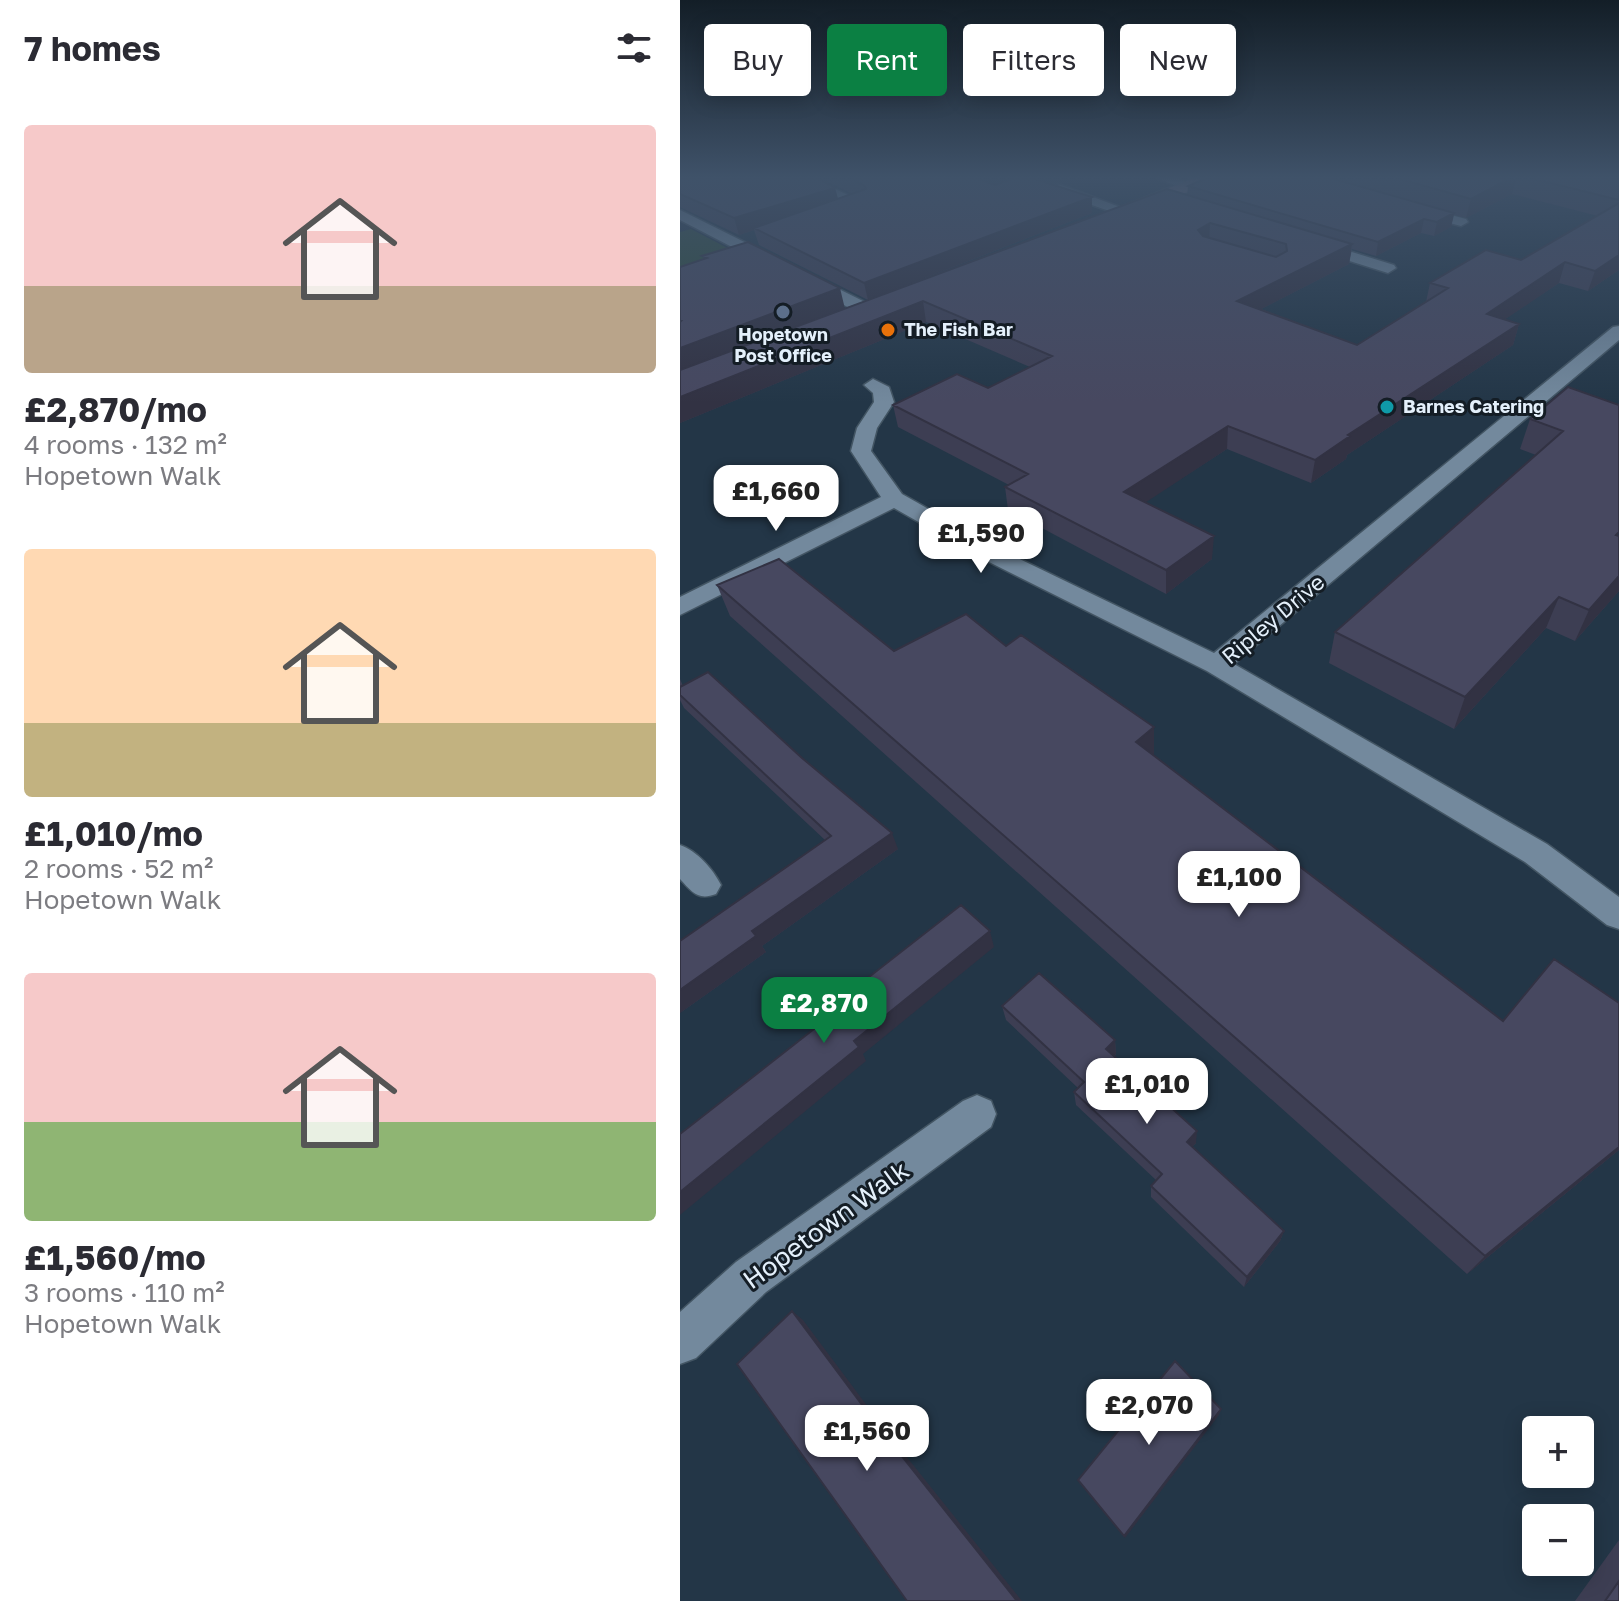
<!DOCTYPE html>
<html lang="en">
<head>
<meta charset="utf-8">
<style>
  :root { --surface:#fff; --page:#f7f7f7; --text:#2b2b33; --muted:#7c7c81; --accent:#0b8043 }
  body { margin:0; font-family:"Golos Text",sans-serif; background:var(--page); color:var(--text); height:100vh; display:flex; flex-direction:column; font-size:30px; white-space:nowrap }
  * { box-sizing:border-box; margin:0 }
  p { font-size:26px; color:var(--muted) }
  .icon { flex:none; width:44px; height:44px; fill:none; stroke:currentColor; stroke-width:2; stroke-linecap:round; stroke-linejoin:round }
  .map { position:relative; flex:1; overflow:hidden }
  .details { display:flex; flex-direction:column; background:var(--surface); width:680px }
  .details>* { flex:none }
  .banner { position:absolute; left:24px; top:24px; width:760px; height:72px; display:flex; gap:16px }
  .controls { position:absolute; left:842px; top:1416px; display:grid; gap:16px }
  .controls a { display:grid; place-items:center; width:72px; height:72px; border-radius:8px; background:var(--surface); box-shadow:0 4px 20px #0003; font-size:40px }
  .price { position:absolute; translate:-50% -68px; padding:0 18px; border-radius:16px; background:#fff; color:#222; font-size:26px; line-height:52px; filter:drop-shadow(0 2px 4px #0008) }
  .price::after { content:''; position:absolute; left:50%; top:48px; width:24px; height:18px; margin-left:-12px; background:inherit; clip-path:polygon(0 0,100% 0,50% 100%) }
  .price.active { background:var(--accent); color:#fff }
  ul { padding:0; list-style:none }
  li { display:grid; align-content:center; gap:16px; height:424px; padding:0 24px }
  li span { display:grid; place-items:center; height:248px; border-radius:8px; color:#555 }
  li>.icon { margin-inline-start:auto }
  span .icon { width:144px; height:144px; fill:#fffc; stroke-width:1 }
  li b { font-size:34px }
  h2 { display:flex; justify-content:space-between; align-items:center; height:96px; padding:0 24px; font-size:34px }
  .pill { padding:0 28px; border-radius:8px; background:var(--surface); box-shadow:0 4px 20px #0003; font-size:28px; line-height:72px }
  .pill.active { background:var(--accent); color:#fff }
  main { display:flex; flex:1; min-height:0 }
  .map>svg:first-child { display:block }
</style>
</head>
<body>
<main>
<section class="details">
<h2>7 homes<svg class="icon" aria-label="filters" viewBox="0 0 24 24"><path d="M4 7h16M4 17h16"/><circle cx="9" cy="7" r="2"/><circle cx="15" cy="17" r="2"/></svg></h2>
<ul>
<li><span style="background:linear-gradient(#f6c9c9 65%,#b9a48a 0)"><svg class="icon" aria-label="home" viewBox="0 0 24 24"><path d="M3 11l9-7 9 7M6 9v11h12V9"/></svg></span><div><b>£2,870/mo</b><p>4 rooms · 132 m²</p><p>Hopetown Walk</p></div></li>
<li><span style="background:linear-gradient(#ffd9b3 70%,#c2b280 0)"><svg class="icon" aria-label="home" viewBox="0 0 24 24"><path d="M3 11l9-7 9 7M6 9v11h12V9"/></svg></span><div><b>£1,010/mo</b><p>2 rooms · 52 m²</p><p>Hopetown Walk</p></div></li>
<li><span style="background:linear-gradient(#f6c9c9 60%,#8fb573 0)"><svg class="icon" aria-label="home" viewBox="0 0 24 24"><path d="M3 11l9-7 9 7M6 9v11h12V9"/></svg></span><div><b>£1,560/mo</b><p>3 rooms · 110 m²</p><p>Hopetown Walk</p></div></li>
</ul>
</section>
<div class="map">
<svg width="939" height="1601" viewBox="0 0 939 1601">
  <rect width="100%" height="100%" fill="#233647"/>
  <path fill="#2e4b3a" d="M11 229 57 253 0 272V232Z"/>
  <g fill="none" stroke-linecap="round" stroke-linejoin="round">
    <g stroke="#435563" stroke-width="3">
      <path id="street" d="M116 179H134L187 204 163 215H153V209L168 204Z
        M479 179H499L516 187 509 191Z
        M371 185H381L453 212 446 216 441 215 371 191Z
        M733 205 786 219 788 222 781 226 728 212 726 209Z
        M0 210 197 308 199 312 191 317 185 316 0 220Z
        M633 240 714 265 716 268 708 273 628 248V242Z
        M939 326V340L554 664 867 844 939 897V929L927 925 845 862 527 671 307 561 214 508 0 615V597L201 497 171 451 177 428 194 402 193 393 184 385 193 379 209 387 214 402 197 428 191 451 222 494 323 551 534 653 933 327Z
        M0 845C17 851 33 869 41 885L36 894C18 901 12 892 0 879Z
        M297 1095 311 1101 316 1114 311 1127 86 1292 16 1358 0 1364V1312L56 1262 283 1101Z"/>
    </g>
    <g stroke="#435563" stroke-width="3">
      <path id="secondary" d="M511 179H537L451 217 444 219 434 213 437 209Z"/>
    </g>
    <use href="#street" fill="#73899d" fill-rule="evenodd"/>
    <use href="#secondary" fill="#93788d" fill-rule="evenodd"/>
  </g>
  <path fill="#3d3e53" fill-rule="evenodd" d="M0 179 155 188 158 199 173 194 142 179H298L315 185 412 197V213L217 289 507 195 508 186 524 179H939V270L908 291 879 283 825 319 839 324 833 345 667 455 666 459 631 483 547 449 465 502 532 559 486 594 328 510 325 487 329 485 218 427 213 405 308 388 350 367 246 322 0 423 24 259 22 256 165 308 188 300 79 245 74 230 59 235 0 207ZM832 194 918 216 841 260 750 283 746 302 677 345 581 309 669 264 672 249 696 256 741 233 754 236 771 227 774 215 786 218Z
    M888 387 939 591 895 641 866 628 774 729 649 663 655 632 856 455 840 449 850 419Z
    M37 585 214 651 326 646 474 727V755L939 1150 787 1274 50 616Z
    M0 679 3 686 218 849 82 946 86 952 0 1013 145 840 4 708 0 700Z
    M322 1006 435 1040 436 1054 434 1057 516 1143 512 1147 604 1231 600 1241 564 1287 471 1197V1186L476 1180 396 1105 394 1092 398 1088 326 1020Z
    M939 1540V1601H895Z"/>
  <path fill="#323243" d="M829 179H836L832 194 786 218 791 199Z
    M155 188 159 203 74 228V230L59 235 54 218Z
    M412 197V213L188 300 184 283Z
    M774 213 771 227 754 236 757 222Z
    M744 219 741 233 696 256 698 242Z
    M530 223 529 242 518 230Z
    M672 244 669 264 556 322 557 301Z
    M939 255V270L908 291 915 271Z
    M885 262 879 283 802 335 807 314Z
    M160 288 165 309 0 373V348Z
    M243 301 246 322 0 423V397Z
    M839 324 833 345 667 455 666 459 631 483 635 460 668 435Z
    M548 426 547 449 445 516 444 492Z
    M534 536 532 559 486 594V570Z
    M939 576V591L895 641 909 610Z
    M879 597 866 628 774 729 785 697Z
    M474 727V758L456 742Z
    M212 833 218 849 82 946 86 952 0 1013V990L72 931Z
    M310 931 314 947 183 1054 186 1061 0 1215V1192L174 1041Z
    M435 1040 436 1054 427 1063 426 1049Z
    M517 1131 516 1143 506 1154 507 1142Z
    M939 1147V1150L787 1274 805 1256Z
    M604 1231 600 1241 564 1287 567 1277Z
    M112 1311 123 1320 206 1431 342 1601H337L197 1425Z
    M541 1409 539 1415 445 1538 444 1536Z"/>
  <path fill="#474860" stroke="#323243" stroke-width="2" fill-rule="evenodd" d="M0 179H139L155 188 54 218 0 194Z
    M172 179H298L315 185 331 179H355L412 197 184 283 74 228 186 189 185 186Z
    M524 179H654L774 213 757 222 744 219 698 242 508 186Z
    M720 179H829L791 199Z
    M854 179H939V200Z
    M487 189 672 244 557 301 677 345 768 288 750 283 806 250 841 260 939 203V255L915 271 885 262 807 314 839 324 668 435 670 436 635 460 548 426 444 492 534 536 486 570 325 487 348 474 213 405 277 374 308 388 372 356 243 301 0 397V370ZM530 223 606 244 607 251 596 257 523 236 518 230Z
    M68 242 160 288 0 348V322L1 321H0V267L27 258 22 256Z
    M888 387 939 405V532L936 535 939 536V576L909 610 879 597 785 697 655 632 883 431 850 419Z
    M99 559 214 651 286 614 326 646 341 635 474 727 456 742 823 1021 874 959 939 1003V1147L805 1256 37 585Z
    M28 672 122 758 212 833 72 931 76 936 0 990V941L151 836 0 695V687Z
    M281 905 310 931 174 1041 179 1047 0 1192V1134L162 1007 157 1002Z
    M359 973 435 1040 426 1049 517 1131 507 1142 604 1231 567 1277 471 1186 482 1174 394 1092 404 1082 322 1006Z
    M112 1311 197 1425 337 1601H227L57 1364Z
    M495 1361 541 1409 444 1536 398 1480Z
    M939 1581V1601H925Z"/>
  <linearGradient id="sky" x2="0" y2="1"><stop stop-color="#131e27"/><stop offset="0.44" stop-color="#3f5269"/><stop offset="1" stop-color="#3f5269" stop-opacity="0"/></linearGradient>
  <rect width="939" height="403" fill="url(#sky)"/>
  <circle fill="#5c6f8a" stroke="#141d25" stroke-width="3" cx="103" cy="312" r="8"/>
  <circle fill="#e8710a" stroke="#141d25" stroke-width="3" cx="208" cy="330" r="8"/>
  <circle fill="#0f9aa8" stroke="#141d25" stroke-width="3" cx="707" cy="407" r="8"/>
  <g text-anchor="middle" stroke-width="6" stroke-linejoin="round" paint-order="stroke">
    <g font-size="18" font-weight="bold" fill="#e4f0fb" stroke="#141d25" text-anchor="start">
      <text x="224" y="336">The Fish Bar</text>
      <text x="103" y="341" text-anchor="middle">Hopetown<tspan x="103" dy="21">Post Office</tspan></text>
      <text x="723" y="413">Barnes Catering</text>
    </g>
    <g font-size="22" fill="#e4f0fb" stroke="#141d25">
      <text transform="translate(593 619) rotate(-40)" y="8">Ripley Drive</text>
    </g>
    <g font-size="26" fill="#e4f0fb" stroke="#141d25">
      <text transform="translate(146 1225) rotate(-36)" y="9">Hopetown Walk</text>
    </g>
  </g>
</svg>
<div class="controls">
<a>+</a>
<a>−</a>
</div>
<b class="price" style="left:96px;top:533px">£1,660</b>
<b class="price" style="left:301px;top:575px">£1,590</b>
<b class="price" style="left:559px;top:919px">£1,100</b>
<b class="price active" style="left:144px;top:1045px">£2,870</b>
<b class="price" style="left:467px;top:1126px">£1,010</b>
<b class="price" style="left:469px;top:1447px">£2,070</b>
<b class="price" style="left:187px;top:1473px">£1,560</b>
<div class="banner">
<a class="pill">Buy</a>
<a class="pill active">Rent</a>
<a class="pill">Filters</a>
<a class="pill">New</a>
</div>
</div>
</main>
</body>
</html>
